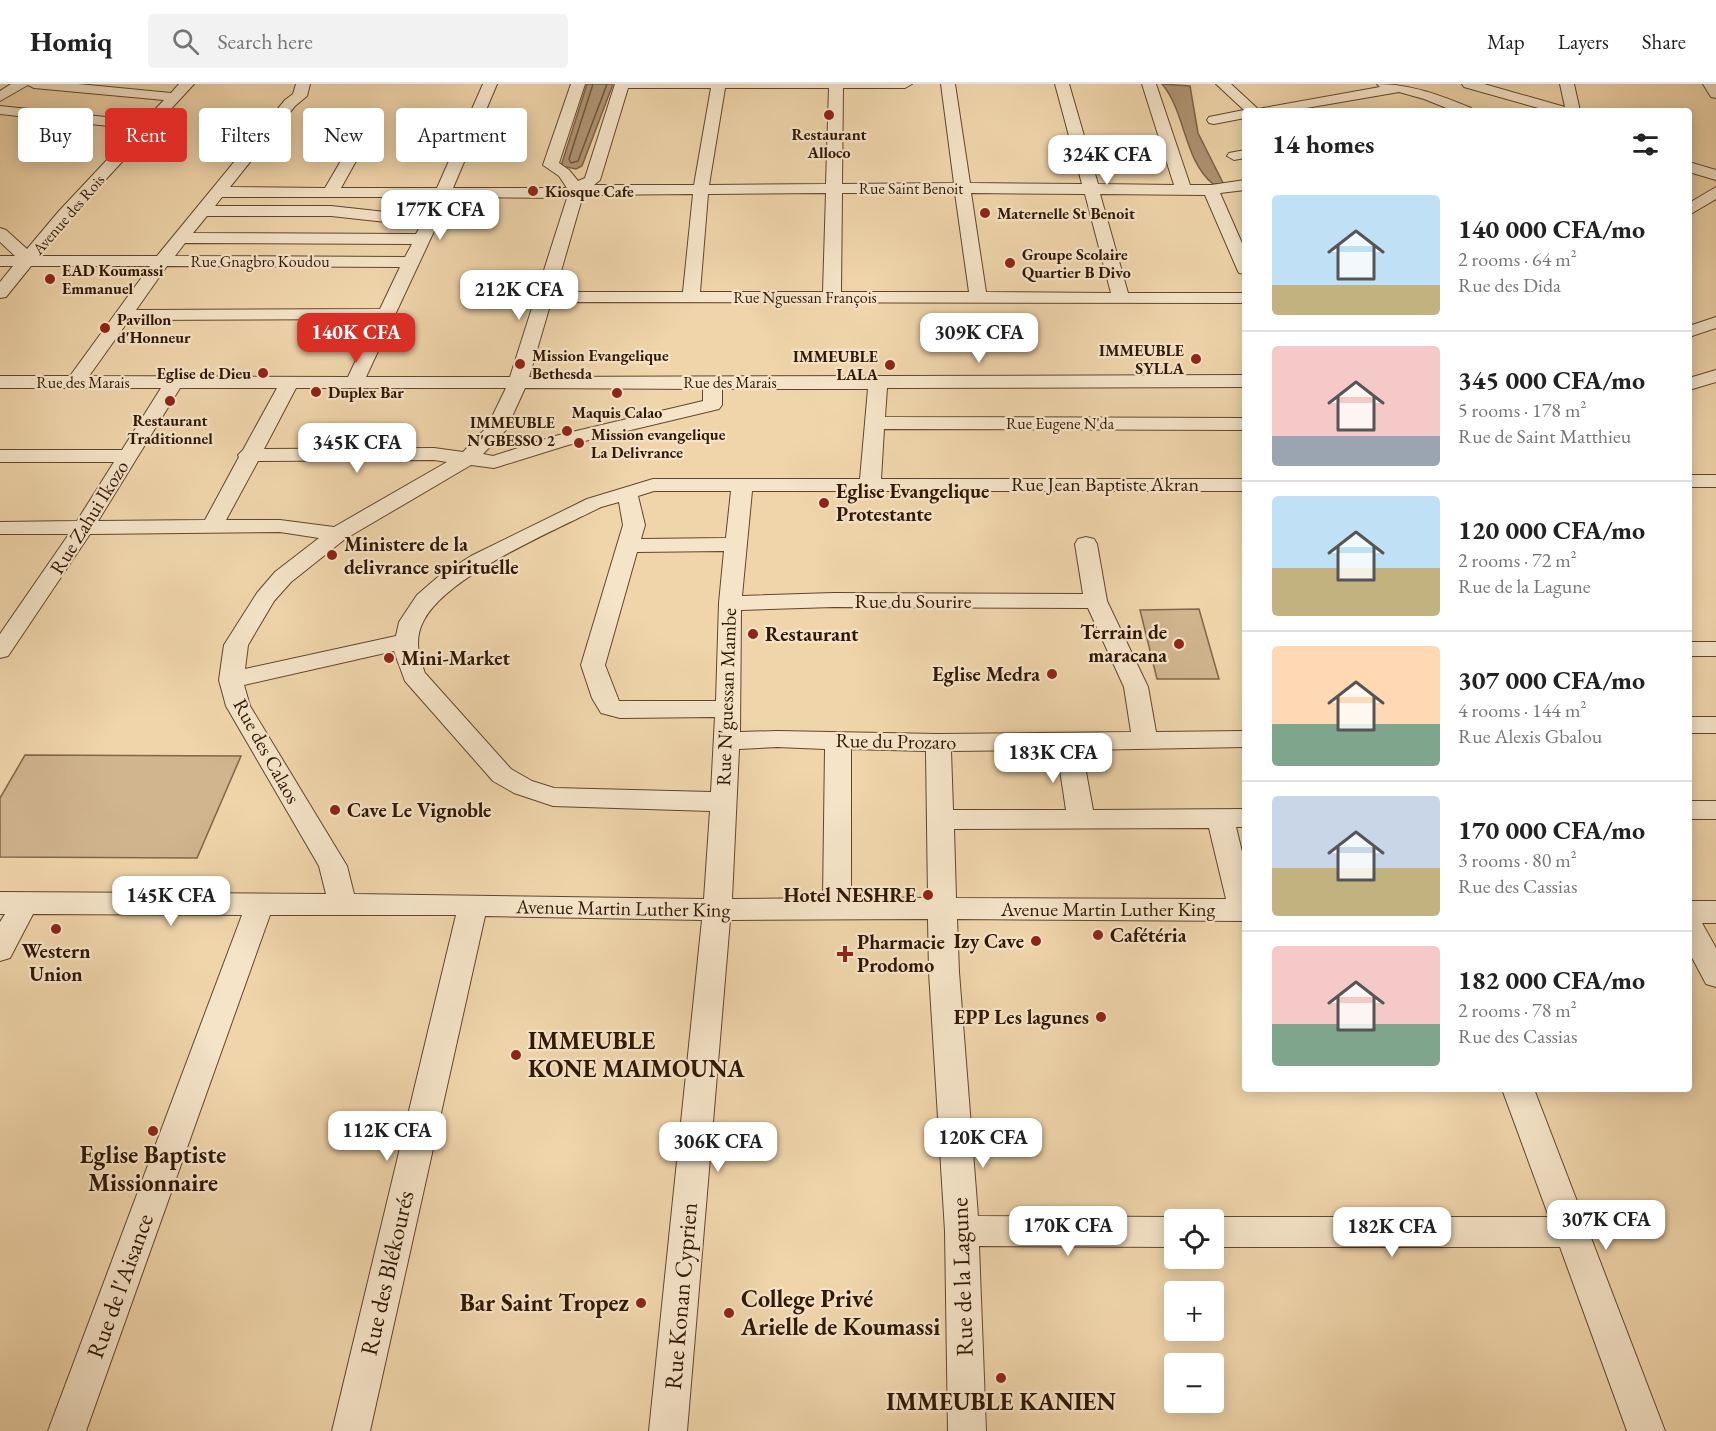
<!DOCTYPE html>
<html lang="en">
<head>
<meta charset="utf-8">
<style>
  :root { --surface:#fff; --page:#f2f2f2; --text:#222; --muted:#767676; --line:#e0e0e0; --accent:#d93025 }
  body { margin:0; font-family:"EB Garamond",serif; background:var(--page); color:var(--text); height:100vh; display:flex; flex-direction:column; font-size:22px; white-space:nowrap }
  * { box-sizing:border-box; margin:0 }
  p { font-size:20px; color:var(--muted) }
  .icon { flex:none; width:33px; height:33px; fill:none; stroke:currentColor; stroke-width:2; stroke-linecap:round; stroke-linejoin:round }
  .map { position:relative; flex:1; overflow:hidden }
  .side { position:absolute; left:1242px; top:24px; width:450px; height:984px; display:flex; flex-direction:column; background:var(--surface); border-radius:6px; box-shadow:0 3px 15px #0003 }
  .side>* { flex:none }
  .guide { position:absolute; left:18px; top:24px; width:570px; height:54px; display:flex; gap:12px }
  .controls { position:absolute; left:1164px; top:1125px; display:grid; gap:12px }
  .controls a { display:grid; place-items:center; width:60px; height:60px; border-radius:6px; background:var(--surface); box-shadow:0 3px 15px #0003; font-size:30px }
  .price { position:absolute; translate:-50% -51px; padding:0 14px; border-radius:12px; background:#fff; color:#222; font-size:20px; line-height:39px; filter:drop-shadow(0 2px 3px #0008) }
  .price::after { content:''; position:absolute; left:50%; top:36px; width:18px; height:14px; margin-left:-9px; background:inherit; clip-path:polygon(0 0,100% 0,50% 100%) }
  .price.active { background:var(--accent); color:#fff }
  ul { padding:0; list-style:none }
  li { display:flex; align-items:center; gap:18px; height:150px; padding:0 30px }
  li+li { border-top:2px solid var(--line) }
  li span { display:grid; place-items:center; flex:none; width:168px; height:120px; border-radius:6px; color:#555 }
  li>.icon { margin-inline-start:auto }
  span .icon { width:72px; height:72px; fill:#fffc; stroke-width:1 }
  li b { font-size:26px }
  h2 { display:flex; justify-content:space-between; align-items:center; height:72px; padding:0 30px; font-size:26px }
  .pill { padding:0 21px; border-radius:6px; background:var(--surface); box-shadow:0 3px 15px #0003; font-size:21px; line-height:54px }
  .pill.active { background:var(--accent); color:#fff }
  header { display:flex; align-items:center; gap:36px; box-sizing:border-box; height:84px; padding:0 30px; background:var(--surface); border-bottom:2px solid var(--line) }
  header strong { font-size:28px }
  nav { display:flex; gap:33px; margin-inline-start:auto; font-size:21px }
  .search { width:420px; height:54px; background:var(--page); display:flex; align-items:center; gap:15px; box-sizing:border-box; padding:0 21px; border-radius:6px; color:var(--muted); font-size:22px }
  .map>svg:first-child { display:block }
</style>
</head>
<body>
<header>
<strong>Homiq</strong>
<div class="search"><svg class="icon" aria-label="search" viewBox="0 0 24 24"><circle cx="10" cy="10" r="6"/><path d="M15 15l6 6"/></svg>Search here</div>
<nav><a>Map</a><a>Layers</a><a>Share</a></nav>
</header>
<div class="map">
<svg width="1716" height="1347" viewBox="0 0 1716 1347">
  <rect width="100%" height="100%" fill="#f0d5ab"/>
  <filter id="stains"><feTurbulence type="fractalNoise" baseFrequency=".00333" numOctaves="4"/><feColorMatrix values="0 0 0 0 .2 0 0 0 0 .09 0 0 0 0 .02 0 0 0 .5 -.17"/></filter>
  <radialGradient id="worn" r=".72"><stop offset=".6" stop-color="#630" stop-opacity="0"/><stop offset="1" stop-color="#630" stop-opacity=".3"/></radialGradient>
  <path fill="#d0b58f" stroke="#80664a" stroke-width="1.5" d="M1199 525 1219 595H1157L1140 526Z
    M25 671 241 672 197 774 0 773V714Z"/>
  <path fill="#af9473" stroke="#7d6247" stroke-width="1.5" d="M587 0H613L582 82 576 85 561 82Z
    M1162 0 1190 2 1198 49 1224 101 1213 100C1183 75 1186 28 1162 0Z"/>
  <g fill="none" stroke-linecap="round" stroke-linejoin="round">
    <path stroke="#70563c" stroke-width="1.5" d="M593 0 569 75 571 79 578 77 607 0"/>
    <g stroke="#61462e" stroke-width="2">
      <path id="minor" d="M11 0H78L171 9 179 0H194L71 133 39 172H157L285 16 293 10 296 0H310L307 12 295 22 230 103 325 104 366 34 373 30 380 34 341 104H437L483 0H497L453 104H567L559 92 543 81 571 0H585L559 79 569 86 578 97 585 94 615 0H912L905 4H843L842 100 954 99 941 0H955L970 99 1082 100 1055 0H1069L1098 100 1174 101 1142 0H1156L1190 101H1211L1245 96V106L1220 109 1245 166V190L1239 189 1237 185 1205 111 1100 110 1128 209H1245V219L551 218 529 293 1245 291V303L887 304 885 333 1245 334V346L884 345 881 395H1245V407H752L742 512 833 509 1083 510 1075 460 1078 455 1086 453 1094 455 1097 460 1107 517 1148 603 1156 648 1245 647V663L1082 666 1093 726 1245 725V743H1236L1245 780V837L957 835 959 888 978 1132 1174 1133 1181 1136H1174V1163L979 1162 986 1347H948L945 1147 929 888 928 835 730 836 687 1347H649L702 836 485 832 370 1347H332L456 831H270L86 1347H48L242 831 33 830 10 874 0 877V838L5 830H0V808L326 810 319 782 226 622 219 596 224 561 257 509 275 488 319 454 280 448 90 450 8 572 0 574V550L69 450H0V438L77 437 114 378H0V366H122L161 304H0V292H70L150 182H31L6 213 0 214V198L13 182H0V172H15L0 158V144L6 146 27 165 59 127 136 45 0 30V22L144 37 164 16 34 4 28 1 0 17V7ZM628 4H711L694 101H594L600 96ZM725 4H829L826 100 709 101ZM826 109 823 208H700L708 110ZM842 109H955L969 208H841ZM971 109 1085 110 1111 209 986 208ZM693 110 683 208H555L583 111ZM222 113H434L426 129H395L331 122H215ZM450 113 567 114 510 293H366ZM207 132H331L395 139H422L416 150 193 149ZM185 159 412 160 405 173 175 172ZM167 182 400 183 380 225 136 226ZM375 235 348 293 89 292 129 236ZM180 304H277L243 366 238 371 239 373 205 436 98 437ZM296 304H506L487 343 463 368 434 364 264 365ZM525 304 703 305V317L555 352 493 372 483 370 506 346ZM722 305H868L860 395H653L587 415 471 472 439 492 417 511 399 538 396 552 245 585 248 561 274 517 291 498 345 455 471 381 494 384 568 361 719 325 722 321ZM434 376 447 378 334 443 280 436H226L258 377ZM654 407H731L726 454 641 455 645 441 638 412ZM619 418 623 441 581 581 592 614 601 629 620 634 715 633 711 708 554 704 532 697 511 685 425 589C418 571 414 554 424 536 448 491 554 447 601 423ZM724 467 719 519 716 617H619L605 581 637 468ZM833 523 1088 524 1124 603 1131 648 938 650 777 647 740 648 741 526ZM394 567 405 597 493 697 514 709 553 722 710 727 704 815 354 810 347 782 250 622 244 601ZM777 663 825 665 823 814 732 815 739 665ZM851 665 926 667 928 814 851 813ZM1057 666 1066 726H953L951 667ZM1209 744 1226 815 956 814 954 745Z
        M1216 0H1231L1258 25 1380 3 1377 0C1411 0 1440 11 1471 24L1473 27H1454L1424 15 1399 8 1289 27H1245V34L1214 40 1209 39 1207 36 1209 33 1244 26Z
        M1462 0H1484L1565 23 1560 0H1574L1580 27H1549L1464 3Z
        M1703 0H1716V14L1711 13Z
        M1245 66V74L1234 76 1227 72 1229 69Z
        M1689 78 1716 86V96L1689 88Z
        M1716 103V115L1689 131V119Z
        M1716 233V244L1689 253V242Z
        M1716 286V298L1689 306V294Z
        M1689 391H1716V403H1689Z
        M1689 558H1716V572H1689Z
        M1689 633H1716V649H1689Z
        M1689 717H1716V735H1689Z
        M1689 817H1716V839H1702L1716 864V903L1706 900 1689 868Z
        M1502 1005H1534L1665 1347H1627L1560 1163H1214V1136H1207L1214 1133H1549Z"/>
    </g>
    <use href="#minor" fill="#f5e4c8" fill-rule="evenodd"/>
  </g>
  <g fill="#8f2418" stroke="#f5e4c8" stroke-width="2">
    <circle cx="829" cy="31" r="6"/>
    <circle cx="533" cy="107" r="6"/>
    <circle cx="985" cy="129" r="6"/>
    <circle cx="1010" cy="179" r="6"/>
    <circle cx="50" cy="195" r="6"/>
    <circle cx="105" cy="244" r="6"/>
    <circle cx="1196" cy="275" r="6"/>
    <circle cx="520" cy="280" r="6"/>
    <circle cx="890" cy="281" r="6"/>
    <circle cx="263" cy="289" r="6"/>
    <circle cx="316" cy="308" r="6"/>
    <circle cx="617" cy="309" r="6"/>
    <circle cx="170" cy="317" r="6"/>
    <circle cx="567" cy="347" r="6"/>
    <circle cx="579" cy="359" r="6"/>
    <circle cx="824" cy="419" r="6"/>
    <circle cx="332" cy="471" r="6"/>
    <circle cx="753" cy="550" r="6"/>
    <circle cx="1179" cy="560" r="6"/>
    <circle cx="389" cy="574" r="6"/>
    <circle cx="1052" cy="590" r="6"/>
    <circle cx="335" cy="726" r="6"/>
    <circle cx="928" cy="811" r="6"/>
    <circle cx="56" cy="845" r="6"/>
    <circle cx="1098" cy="851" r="6"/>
    <circle cx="1036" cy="857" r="6"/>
    <path d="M842 861h6v6h6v6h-6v6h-6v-6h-6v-6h6z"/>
    <circle cx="1101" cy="933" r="6"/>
    <circle cx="516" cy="971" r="6"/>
    <circle cx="153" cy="1047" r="6"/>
    <circle cx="641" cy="1219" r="6"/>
    <circle cx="729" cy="1229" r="6"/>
    <circle cx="1001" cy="1294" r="6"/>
  </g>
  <g text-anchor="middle" stroke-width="4.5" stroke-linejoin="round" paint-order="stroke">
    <g font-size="16" font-weight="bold" fill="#311705" stroke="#f5e4c8" text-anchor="start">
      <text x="829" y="56" text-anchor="middle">Restaurant<tspan x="829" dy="18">Alloco</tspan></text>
      <text x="545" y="113">Kiosque Cafe</text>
      <text x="997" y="135">Maternelle St Benoit</text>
      <text x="1022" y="176">Groupe Scolaire<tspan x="1022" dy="18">Quartier B Divo</tspan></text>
      <text x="62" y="192">EAD Koumassi<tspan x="62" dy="18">Emmanuel</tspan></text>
      <text x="117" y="241">Pavillon<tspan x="117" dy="18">d'Honneur</tspan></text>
      <text x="1184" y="272" text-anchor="end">IMMEUBLE<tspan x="1184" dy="18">SYLLA</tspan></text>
      <text x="532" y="277">Mission Evangelique<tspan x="532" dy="18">Bethesda</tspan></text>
      <text x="878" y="278" text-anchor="end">IMMEUBLE<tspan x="878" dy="18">LALA</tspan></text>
      <text x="251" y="295" text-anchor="end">Eglise de Dieu</text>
      <text x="328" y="314">Duplex Bar</text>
      <text x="617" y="334" text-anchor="middle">Maquis Calao</text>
      <text x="170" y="342" text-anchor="middle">Restaurant<tspan x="170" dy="18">Traditionnel</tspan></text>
      <text x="555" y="344" text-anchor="end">IMMEUBLE<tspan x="555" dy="18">N'GBESSO 2</tspan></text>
      <text x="591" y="356">Mission evangelique<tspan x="591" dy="18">La Delivrance</tspan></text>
    </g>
    <g font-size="16" fill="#311705" stroke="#f5e4c8">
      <text x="911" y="110">Rue Saint Benoit</text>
      <text transform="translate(68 130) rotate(-49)" y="6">Avenue des Rois</text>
      <text x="260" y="183">Rue Gnagbro Koudou</text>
      <text x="805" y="219">Rue Nguessan François</text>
      <text x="83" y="304">Rue des Marais</text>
      <text x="730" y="304">Rue des Marais</text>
      <text x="1060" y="345">Rue Eugene N'da</text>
    </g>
    <g font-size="20" fill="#311705" stroke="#f5e4c8">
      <text x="1105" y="407">Rue Jean Baptiste Akran</text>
      <text transform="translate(89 433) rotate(-58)" y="7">Rue Zahui Ikozo</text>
      <text x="913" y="524">Rue du Sourire</text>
      <text transform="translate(726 613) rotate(-88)" y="7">Rue N'guessan Mambe</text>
      <text transform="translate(896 657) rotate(1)" y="7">Rue du Prozaro</text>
      <text transform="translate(267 667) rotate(61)" y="7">Rue des Calaos</text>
      <text transform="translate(623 824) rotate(1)" y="7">Avenue Martin Luther King</text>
      <text x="1108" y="832">Avenue Martin Luther King</text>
    </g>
    <g font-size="20" font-weight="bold" fill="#311705" stroke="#f5e4c8" text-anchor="start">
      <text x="836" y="414">Eglise Evangelique<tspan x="836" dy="23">Protestante</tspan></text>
      <text x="344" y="467">Ministere de la<tspan x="344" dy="23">delivrance spirituelle</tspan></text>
      <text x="1167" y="555" text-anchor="end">Terrain de<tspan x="1167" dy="23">maracana</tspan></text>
      <text x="765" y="557">Restaurant</text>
      <text x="401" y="581">Mini-Market</text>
      <text x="1040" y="597" text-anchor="end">Eglise Medra</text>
      <text x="347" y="733">Cave Le Vignoble</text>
      <text x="916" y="818" text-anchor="end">Hotel NESHRE</text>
      <text x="1110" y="858">Cafétéria</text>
      <text x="1024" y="864" text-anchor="end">Izy Cave</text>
      <text x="857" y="865">Pharmacie<tspan x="857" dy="23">Prodomo</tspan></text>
      <text x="56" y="874" text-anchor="middle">Western<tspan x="56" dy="23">Union</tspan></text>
      <text x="1089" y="940" text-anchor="end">EPP Les lagunes</text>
    </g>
    <g font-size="24" font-weight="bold" fill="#311705" stroke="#f5e4c8" text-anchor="start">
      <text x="528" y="965">IMMEUBLE<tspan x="528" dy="28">KONE MAIMOUNA</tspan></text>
      <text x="153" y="1079" text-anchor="middle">Eglise Baptiste<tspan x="153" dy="28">Missionnaire</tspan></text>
      <text x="741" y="1223">College Privé<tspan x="741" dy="28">Arielle de Koumassi</tspan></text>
      <text x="629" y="1227" text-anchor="end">Bar Saint Tropez</text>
      <text x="1001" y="1326" text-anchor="middle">IMMEUBLE KANIEN</text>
    </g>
    <g font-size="24" fill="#311705" stroke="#f5e4c8">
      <text transform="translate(387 1189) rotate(-77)" y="8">Rue des Blékourés</text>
      <text transform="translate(962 1193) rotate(-92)" y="8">Rue de la Lagune</text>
      <text transform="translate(120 1202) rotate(-70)" y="8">Rue de l'Aisance</text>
      <text transform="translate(681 1212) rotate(-85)" y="8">Rue Konan Cyprien</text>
    </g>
  </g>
  <rect width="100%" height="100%" filter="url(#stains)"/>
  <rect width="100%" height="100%" fill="url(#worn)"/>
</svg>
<div class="controls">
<a><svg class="icon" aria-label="locate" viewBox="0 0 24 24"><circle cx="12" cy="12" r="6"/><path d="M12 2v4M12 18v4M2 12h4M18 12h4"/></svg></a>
<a>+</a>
<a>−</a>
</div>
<b class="price" style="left:1107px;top:102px">324K CFA</b>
<b class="price" style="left:440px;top:157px">177K CFA</b>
<b class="price" style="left:519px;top:237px">212K CFA</b>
<b class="price active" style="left:356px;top:280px">140K CFA</b>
<b class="price" style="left:979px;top:280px">309K CFA</b>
<b class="price" style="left:357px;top:390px">345K CFA</b>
<b class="price" style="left:1053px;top:700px">183K CFA</b>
<b class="price" style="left:171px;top:843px">145K CFA</b>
<b class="price" style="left:387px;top:1078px">112K CFA</b>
<b class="price" style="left:983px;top:1085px">120K CFA</b>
<b class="price" style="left:718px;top:1089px">306K CFA</b>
<b class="price" style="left:1606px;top:1167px">307K CFA</b>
<b class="price" style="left:1068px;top:1173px">170K CFA</b>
<b class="price" style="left:1392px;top:1174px">182K CFA</b>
<div class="guide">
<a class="pill">Buy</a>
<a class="pill active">Rent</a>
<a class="pill">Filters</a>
<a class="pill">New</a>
<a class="pill">Apartment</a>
</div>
<section class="side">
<h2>14 homes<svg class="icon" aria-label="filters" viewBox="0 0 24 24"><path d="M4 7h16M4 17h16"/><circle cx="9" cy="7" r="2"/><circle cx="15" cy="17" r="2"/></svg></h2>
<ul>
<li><span style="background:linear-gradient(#bfe0f5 75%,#c2b280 0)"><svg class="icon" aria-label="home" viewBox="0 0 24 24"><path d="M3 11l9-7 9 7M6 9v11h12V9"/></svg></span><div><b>140 000 CFA/mo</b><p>2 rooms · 64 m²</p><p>Rue des Dida</p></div></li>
<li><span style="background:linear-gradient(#f6c9c9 75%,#9aa5b1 0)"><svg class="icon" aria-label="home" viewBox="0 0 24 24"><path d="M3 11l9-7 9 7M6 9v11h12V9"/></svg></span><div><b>345 000 CFA/mo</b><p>5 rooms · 178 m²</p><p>Rue de Saint Matthieu</p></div></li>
<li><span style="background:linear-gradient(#bfe0f5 60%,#c2b280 0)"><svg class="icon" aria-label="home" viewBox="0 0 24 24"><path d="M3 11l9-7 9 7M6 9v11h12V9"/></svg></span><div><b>120 000 CFA/mo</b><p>2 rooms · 72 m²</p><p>Rue de la Lagune</p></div></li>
<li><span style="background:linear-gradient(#ffd9b3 65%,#7fa58c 0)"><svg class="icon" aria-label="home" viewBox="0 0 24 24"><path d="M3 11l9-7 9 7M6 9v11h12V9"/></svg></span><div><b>307 000 CFA/mo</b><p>4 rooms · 144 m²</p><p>Rue Alexis Gbalou</p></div></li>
<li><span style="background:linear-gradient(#c9d6e8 60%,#c2b280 0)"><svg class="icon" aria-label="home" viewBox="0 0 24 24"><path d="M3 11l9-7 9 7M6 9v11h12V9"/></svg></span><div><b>170 000 CFA/mo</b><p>3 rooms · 80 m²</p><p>Rue des Cassias</p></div></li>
<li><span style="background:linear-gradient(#f6c9c9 65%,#7fa58c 0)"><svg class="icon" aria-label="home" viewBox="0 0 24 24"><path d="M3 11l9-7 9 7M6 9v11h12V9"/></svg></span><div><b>182 000 CFA/mo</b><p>2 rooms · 78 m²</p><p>Rue des Cassias</p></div></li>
</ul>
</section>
</div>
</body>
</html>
